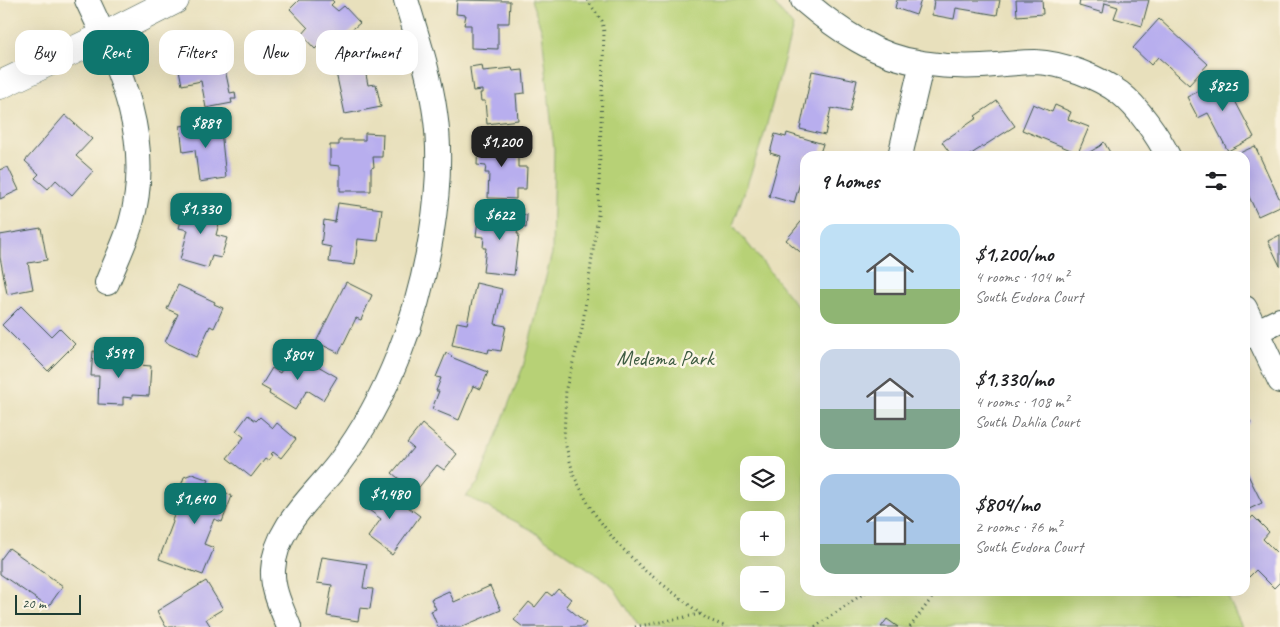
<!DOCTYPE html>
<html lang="en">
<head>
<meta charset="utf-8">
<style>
  :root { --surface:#fff; --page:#f2f2f2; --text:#202124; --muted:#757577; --accent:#0f766e }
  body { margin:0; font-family:Caveat,sans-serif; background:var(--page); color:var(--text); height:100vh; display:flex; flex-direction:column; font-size:19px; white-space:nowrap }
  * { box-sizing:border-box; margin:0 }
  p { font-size:16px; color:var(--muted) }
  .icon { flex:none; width:28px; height:28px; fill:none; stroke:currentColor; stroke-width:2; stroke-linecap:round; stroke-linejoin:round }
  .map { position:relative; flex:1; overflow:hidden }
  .side { position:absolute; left:800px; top:151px; width:450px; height:445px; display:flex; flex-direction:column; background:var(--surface); border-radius:15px; box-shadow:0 5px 20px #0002 }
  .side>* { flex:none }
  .top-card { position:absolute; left:15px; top:30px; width:475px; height:45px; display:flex; gap:10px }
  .fabs { position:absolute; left:740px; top:456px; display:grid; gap:10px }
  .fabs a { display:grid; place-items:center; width:45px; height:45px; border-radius:10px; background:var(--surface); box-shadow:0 5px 20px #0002; font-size:25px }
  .scale { position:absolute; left:15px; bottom:12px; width:66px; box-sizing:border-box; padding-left:5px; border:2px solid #1f3d34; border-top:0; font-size:14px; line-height:18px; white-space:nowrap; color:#1f3d34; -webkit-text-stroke:4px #fcf5e5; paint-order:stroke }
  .price { position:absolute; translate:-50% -42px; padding:0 11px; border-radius:10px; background:var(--accent); color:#fff; font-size:16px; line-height:32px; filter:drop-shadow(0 1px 2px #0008) }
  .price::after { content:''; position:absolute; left:50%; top:30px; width:15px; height:11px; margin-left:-8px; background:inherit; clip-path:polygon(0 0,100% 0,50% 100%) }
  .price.current { background:#222; color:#fff }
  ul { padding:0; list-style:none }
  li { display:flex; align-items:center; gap:15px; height:125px; padding:0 20px }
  li span { display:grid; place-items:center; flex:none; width:140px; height:100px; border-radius:15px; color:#555 }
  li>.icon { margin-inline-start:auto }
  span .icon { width:60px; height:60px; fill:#fffc; stroke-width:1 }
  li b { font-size:21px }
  h2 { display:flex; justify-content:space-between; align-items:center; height:60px; padding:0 20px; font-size:21px }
  .pill { padding:0 18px; border-radius:15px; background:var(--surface); box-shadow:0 5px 20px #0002; font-size:18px; line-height:45px }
  .pill.current { background:var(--accent); color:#fff }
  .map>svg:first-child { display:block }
</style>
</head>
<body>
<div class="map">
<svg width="1280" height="627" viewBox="0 0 1280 627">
  <rect width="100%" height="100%" fill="#fcf5e5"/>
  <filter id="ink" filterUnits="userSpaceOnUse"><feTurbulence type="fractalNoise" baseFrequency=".02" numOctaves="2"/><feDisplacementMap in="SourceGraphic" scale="10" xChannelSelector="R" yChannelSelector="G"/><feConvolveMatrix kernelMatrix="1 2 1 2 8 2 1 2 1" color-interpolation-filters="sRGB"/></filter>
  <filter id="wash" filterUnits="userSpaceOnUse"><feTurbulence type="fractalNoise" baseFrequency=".0096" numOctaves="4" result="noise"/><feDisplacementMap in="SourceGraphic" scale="20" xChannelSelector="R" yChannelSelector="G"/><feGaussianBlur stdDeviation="1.12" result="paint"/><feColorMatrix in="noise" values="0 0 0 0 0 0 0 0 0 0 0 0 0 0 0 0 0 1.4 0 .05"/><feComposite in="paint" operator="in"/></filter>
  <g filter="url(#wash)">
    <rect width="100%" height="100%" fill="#e8e0bc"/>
    <path fill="#b7d176" stroke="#6b8755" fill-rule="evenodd" d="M531 0H771L793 26 764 135 733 225 805 316V591H1225L1242 627H639L612 585 530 529 466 496 478 483 523 367 552 253 554 149 542 31ZM749 465H776V492H749ZM749 520H776V548H749ZM749 575H776V602H749Z"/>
    <g id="blocks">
      <path fill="#b8aeee" d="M299 0H332L334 2 331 5 338 11 344 6 360 23 338 41 335 38 326 46 323 42 315 49 302 35 308 28 290 9Z
        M457 0 510 1 509 23H498V49L471 48V25H464L466 15 456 14Z
        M897 0H921L916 15 895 8Z
        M934 0H1000L997 15 956 8 954 19 932 15Z
        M1016 0H1042L1043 14 1017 16Z
        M1080 0H1149L1142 26 1114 18 1118 7 1105 3 1103 13 1079 6Z
        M1159 19 1208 64 1189 85 1158 57 1151 65 1133 48Z
        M220 45 230 93 235 92 236 99H231L232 103 206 108 201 81 182 85 176 54Z
        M362 54 368 85 376 84 381 107 345 114 333 59Z
        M482 65 483 71 512 68 513 71 523 70 525 93 516 94 518 120 487 124 485 101H481L480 93H482V90L473 91 470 69V67Z
        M812 71 857 80 850 112 831 108 825 135 800 129Z
        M1231 75 1239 91 1232 95 1254 137 1228 151 1208 113 1198 118 1187 97Z
        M997 101 1015 126 968 156H952L942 142 977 118 975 116Z
        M1033 104 1052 112 1055 105 1071 112 1068 119 1089 127 1078 153 1022 130Z
        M65 115 92 139 76 156 93 171 72 195 56 180 48 189 35 178 39 174 25 161Z
        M220 121 226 178 199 182 195 150 183 152 180 126Z
        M365 133 383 134 382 157H373L374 167 371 168V191H340V166L330 165V145H339V140H365Z
        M787 133 823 144 819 156H805V166L794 203 769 196 780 156 770 153 775 134 786 137Z
        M478 141 518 142V167H527L526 189H516V199L488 198 489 173H485L486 166 477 165Z
        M1104 142 1112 156H1083L1100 146Z
        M1255 146 1280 200V206L1258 216 1245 188V156H1233Z
        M8 167 19 190 0 199V170Z
        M186 203 222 212 216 235 227 238 221 258 212 256 208 268 180 260 188 230 179 228Z
        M338 203 382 209 378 241 358 239 355 265 329 262 331 247 321 245 324 220 335 222Z
        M479 212 502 214 501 224H506L507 215 513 216V213L527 215 526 228 520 227V230H518L517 234H519L514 275 483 272 486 248H483L484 237 476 236Z
        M805 217V256L786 240Z
        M41 228 47 260 28 263 33 289 7 294 0 257V235Z
        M1280 235V266L1268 241Z
        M346 282 372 295 361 320 356 318 339 353 316 342Z
        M476 283 502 289 495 324 506 326 501 351 489 349 488 353 452 345 457 322 467 324Z
        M178 285 215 302 214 304 223 308 214 328 210 326 196 357 165 342 178 314 167 309Z
        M21 306 51 336 59 328 75 344 48 371 2 325Z
        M93 351 113 353V360L127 361V364L151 366 149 396 132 395V398L123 397V405L98 404 99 376H91Z
        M292 351 337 377 323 400 307 390 295 410 269 394 270 391 261 386 272 368 280 373Z
        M446 353 452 356 451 357 488 372 481 389 473 386 459 420 432 409 439 391H436L441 378 436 377Z
        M248 415 256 421 260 417 273 428 277 423 296 439 281 458 273 452 271 454 273 455 268 461 265 459 251 477 227 458 244 437 236 431Z
        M1245 415 1251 422 1245 427Z
        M422 424 457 454 444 470 437 465 415 492 392 473 413 448 407 443Z
        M1245 469 1262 503 1245 511Z
        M192 474 209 480 207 484 232 496 222 522 214 519 204 544 214 548 203 575 159 559 173 522 172 520 175 514 177 512 185 491 180 489 184 477Z
        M380 486 420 516 392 555 368 537 381 519 365 507Z
        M1253 516 1269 532 1263 539 1280 556V582L1274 588 1256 570 1249 577 1245 574V525Z
        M9 548 63 586 48 607 0 574V560Z
        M322 557 367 564 363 588 373 589 370 609 360 608 358 621 327 616 332 585 317 583Z
        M206 581 223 609 206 619 211 627H166L157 611Z
        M490 586 501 610 461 627H438L431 611 436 609 431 599 449 591 454 602Z
        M558 589 571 599 566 606 586 623 583 627H523L514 620 529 602 535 607 547 592 552 596Z
        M887 619 898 627H881Z"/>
    </g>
  </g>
  <g filter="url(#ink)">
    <use href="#blocks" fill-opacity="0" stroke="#3d5548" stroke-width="1"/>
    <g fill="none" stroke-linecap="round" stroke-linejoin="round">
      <g stroke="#3d5548" stroke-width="26">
        <path id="street" d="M87 0C121 72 154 141 131 223 125 243 115 263 107 283
          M803 0C837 29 876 57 922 63 941 66 963 67 982 66 1000 65 1018 62 1035 62 1063 63 1098 77 1120 93 1138 107 1158 136 1168 156
          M900 156 922 63
          M1245 308 1280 381
          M1245 337 1280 320
          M289 627C282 609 272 590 273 570 275 526 315 495 339 463 364 430 384 392 399 354 426 286 446 186 435 113 430 75 417 37 406 0"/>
      </g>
      <g stroke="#3d5548" stroke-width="29">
        <path id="secondary" d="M0 85 104 36 175 0"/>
      </g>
      <path stroke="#3d5548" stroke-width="3" stroke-dasharray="1 4" stroke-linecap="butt" d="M587 0 602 21 604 32 598 215 582 329 566 388 564 439 574 476 591 509 615 541 643 569 707 619 727 627
        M635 627 700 614
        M815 627 867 591
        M910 627 934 595 935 591"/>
      <use href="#street" stroke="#fff" stroke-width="24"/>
      <use href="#secondary" stroke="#fff" stroke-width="28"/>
    </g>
  </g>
  <g text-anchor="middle" stroke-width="5" stroke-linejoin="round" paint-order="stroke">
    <g font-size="21" fill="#3d5b41" stroke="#fcf5e5">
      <text x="665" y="365">Medema Park</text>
    </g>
  </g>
</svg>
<div class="fabs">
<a><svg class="icon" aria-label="layers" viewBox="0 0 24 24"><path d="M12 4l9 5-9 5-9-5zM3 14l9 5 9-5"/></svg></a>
<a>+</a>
<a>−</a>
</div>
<div class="scale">20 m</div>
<b class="price" style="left:1223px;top:112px">$825</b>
<b class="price" style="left:206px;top:149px">$889</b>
<b class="price current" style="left:502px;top:168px">$1,200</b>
<b class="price" style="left:201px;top:235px">$1,330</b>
<b class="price" style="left:500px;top:241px">$622</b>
<b class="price" style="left:119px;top:379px">$599</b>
<b class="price" style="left:298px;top:381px">$804</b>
<b class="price" style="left:390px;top:520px">$1,480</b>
<b class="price" style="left:195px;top:525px">$1,640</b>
<div class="top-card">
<a class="pill">Buy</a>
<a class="pill current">Rent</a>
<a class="pill">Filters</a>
<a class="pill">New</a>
<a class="pill">Apartment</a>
</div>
<section class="side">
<h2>9 homes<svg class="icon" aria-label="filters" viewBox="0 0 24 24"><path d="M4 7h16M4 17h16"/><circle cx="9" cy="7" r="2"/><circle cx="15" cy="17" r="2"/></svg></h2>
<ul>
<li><span style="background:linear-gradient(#bfe0f5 65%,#8fb573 0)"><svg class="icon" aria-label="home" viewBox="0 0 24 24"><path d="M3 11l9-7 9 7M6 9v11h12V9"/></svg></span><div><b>$1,200/mo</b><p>4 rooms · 104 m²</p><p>South Eudora Court</p></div></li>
<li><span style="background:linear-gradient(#c9d6e8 60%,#7fa58c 0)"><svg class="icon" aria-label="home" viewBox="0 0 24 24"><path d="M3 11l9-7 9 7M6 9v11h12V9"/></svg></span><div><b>$1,330/mo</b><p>4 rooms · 108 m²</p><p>South Dahlia Court</p></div></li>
<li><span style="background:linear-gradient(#a9c7e8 70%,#7fa58c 0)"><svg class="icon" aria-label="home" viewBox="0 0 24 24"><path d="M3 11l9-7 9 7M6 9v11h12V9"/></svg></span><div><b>$804/mo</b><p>2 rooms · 76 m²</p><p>South Eudora Court</p></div></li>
</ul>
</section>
</div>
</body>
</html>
